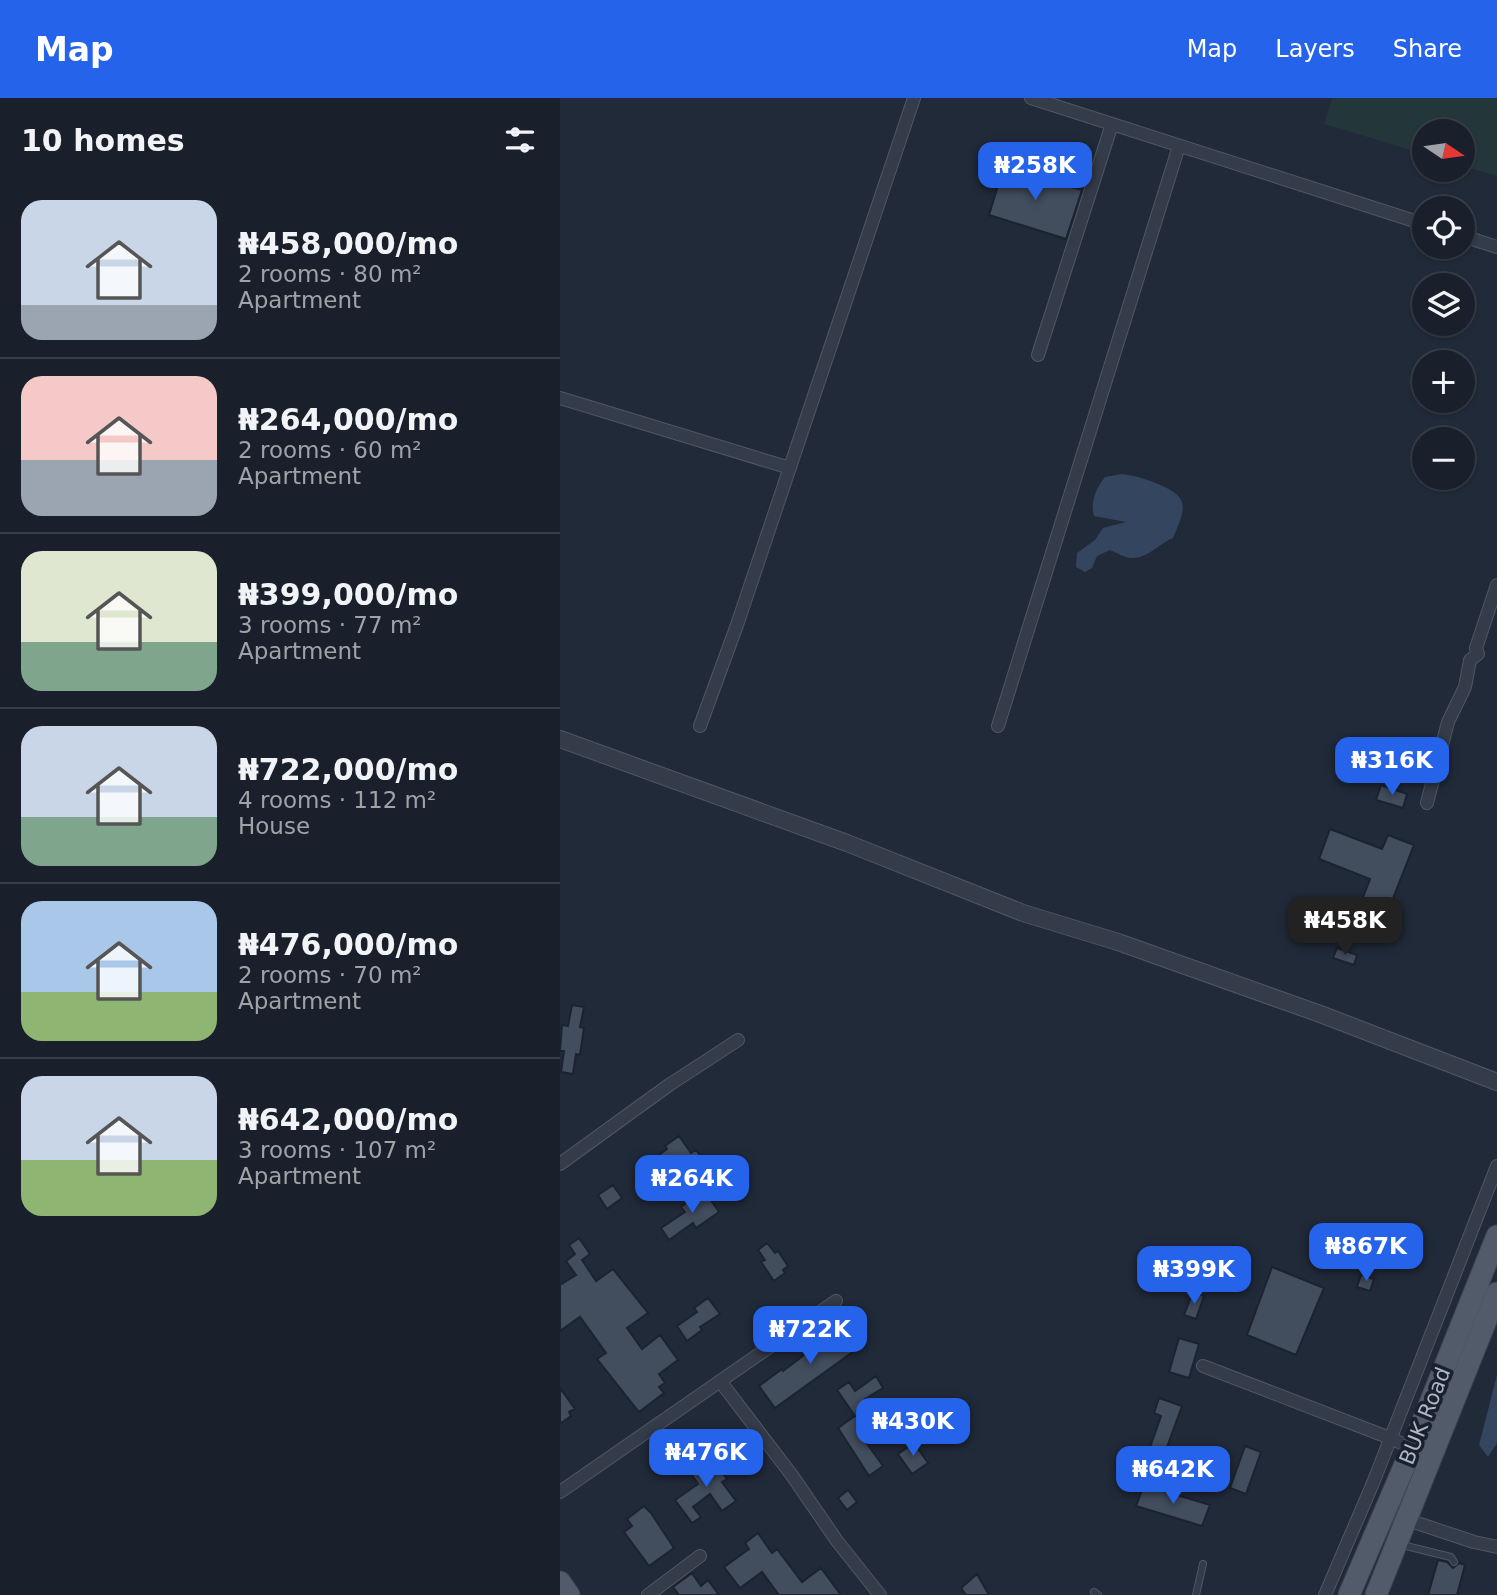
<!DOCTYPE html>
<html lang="en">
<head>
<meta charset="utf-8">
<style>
  :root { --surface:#19202b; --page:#262d37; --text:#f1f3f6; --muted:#9fa3a9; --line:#373e47; --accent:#2563eb }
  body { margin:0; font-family:"DejaVu Sans",sans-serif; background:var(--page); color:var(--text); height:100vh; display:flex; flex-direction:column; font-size:26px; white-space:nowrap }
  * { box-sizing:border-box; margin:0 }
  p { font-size:23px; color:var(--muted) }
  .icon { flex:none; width:38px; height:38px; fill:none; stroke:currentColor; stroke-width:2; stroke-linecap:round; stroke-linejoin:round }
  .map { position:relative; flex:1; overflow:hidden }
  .sheet { display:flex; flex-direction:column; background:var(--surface); width:560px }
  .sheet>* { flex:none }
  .needle { width:46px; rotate:103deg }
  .controls { position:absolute; left:852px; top:21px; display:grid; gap:14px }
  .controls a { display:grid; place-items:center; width:63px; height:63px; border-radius:50%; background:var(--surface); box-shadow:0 2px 5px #0004,0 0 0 2px var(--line); font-size:35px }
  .price { position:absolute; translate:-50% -60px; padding:0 16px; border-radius:14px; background:var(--accent); color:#fff; font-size:23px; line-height:46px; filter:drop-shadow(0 2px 4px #0008) }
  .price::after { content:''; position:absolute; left:50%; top:42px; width:21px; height:16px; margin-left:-10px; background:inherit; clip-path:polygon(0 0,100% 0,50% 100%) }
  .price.selected { background:#222; color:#fff }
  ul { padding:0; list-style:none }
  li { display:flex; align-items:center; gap:21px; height:175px; padding:0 21px }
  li+li { border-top:2px solid var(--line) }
  li span { display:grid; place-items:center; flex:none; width:196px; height:140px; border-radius:21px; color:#555 }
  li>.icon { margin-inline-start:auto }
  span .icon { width:84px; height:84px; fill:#fffc; stroke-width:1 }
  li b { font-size:30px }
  h2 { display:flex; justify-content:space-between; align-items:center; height:84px; padding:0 21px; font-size:30px }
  header { display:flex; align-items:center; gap:42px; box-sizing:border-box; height:98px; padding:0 35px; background:var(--accent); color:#fff }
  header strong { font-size:33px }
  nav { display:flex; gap:38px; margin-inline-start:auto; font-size:24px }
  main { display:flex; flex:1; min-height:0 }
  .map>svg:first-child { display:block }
</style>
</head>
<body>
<header>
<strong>Map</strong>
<nav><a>Map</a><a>Layers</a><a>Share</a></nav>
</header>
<main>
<section class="sheet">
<h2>10 homes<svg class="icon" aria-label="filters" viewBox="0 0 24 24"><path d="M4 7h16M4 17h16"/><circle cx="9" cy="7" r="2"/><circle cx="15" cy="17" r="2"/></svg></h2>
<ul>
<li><span style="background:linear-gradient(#c9d6e8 75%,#9aa5b1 0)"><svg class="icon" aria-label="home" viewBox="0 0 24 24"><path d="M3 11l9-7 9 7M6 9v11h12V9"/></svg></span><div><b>₦458,000/mo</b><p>2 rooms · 80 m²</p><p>Apartment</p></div></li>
<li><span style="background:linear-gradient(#f6c9c9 60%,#9aa5b1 0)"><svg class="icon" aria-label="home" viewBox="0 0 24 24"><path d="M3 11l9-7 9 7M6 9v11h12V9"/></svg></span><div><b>₦264,000/mo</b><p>2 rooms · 60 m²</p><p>Apartment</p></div></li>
<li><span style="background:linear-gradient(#dfe7d0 65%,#7fa58c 0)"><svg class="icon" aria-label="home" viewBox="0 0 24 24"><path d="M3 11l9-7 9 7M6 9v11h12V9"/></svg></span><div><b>₦399,000/mo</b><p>3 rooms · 77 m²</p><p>Apartment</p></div></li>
<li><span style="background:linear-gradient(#c9d6e8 65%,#7fa58c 0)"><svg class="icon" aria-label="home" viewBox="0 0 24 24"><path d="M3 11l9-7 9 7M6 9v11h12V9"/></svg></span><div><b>₦722,000/mo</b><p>4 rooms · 112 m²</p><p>House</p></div></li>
<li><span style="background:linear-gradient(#a9c7e8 65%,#8fb573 0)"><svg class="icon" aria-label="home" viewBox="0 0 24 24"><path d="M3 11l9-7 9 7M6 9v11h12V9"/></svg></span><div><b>₦476,000/mo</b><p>2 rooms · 70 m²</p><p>Apartment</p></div></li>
<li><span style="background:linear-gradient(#c9d6e8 60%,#8fb573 0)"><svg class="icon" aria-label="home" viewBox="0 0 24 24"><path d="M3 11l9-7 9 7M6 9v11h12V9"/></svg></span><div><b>₦642,000/mo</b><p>3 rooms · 107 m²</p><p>Apartment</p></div></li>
</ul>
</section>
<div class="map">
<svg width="937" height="1497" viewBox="0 0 937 1497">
  <rect width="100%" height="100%" fill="#212a39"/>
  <path fill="#23363a" d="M772 0H937V78L903 68V33H864V56L764 26Z"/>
  <path fill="#344560" d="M562 376C576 378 587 381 600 387 631 400 625 411 613 440 600 445 587 461 572 460 565 460 557 455 550 452L537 458 532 470 525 474 516 469 517 455 535 442 543 430 566 424 534 418C530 403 536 391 545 379Z
    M937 1277V1345L928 1359 919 1347Z"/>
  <path fill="#424d5e" stroke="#1c2330" stroke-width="2" d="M444 68 522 92 506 141 429 117Z
    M821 687 847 696 843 710 816 702Z
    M770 731 822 751 828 737 854 747 824 823 798 812 810 781 759 761Z
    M777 850 797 857 794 867 773 860Z
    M12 907 24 909 20 929 24 930 20 957 16 956 13 976 1 974 4 953H0L2 927 8 928Z
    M119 1038 131 1055 136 1052 145 1064 135 1070 127 1059 99 1080 88 1065 107 1051 105 1048Z
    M53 1087 62 1100 47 1111 38 1097Z
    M144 1092 159 1114 136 1130 133 1125 109 1142 101 1130 125 1114 121 1109Z
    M19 1140 30 1156 22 1162 36 1183 53 1171 88 1215 67 1230 82 1251 100 1237 118 1262 99 1276 105 1285 99 1289 104 1295 79 1314 37 1261 46 1255 20 1219 0 1233V1187L16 1177 6 1163 15 1156 9 1147Z
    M207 1145 215 1155 218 1153 228 1168 223 1172 225 1175 214 1183 201 1164 205 1162 198 1152Z
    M712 1169 764 1190 736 1257 687 1237Z
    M801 1177 814 1181 810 1193 797 1189Z
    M633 1194 644 1198 636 1221 624 1217Z
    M148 1200 160 1216 140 1229 142 1232 127 1243 117 1228 137 1214 134 1210Z
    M285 1226 301 1248 215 1310 199 1288 222 1271 223 1273Z
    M619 1240 639 1246 629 1280 609 1274Z
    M316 1278 323 1290 305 1301 323 1326 303 1340 323 1368 309 1378 278 1330 295 1318 277 1292 289 1284 295 1293Z
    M0 1290 15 1311 9 1314 11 1318 0 1326Z
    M599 1300 622 1308 603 1360 588 1355 601 1318 594 1315Z
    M354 1345 368 1365 352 1376 338 1356Z
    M685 1348 701 1354 686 1396 670 1390Z
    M149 1357 167 1381 162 1384 176 1403 162 1413 150 1396 133 1409 141 1419 132 1425 115 1402 138 1386 132 1377 138 1373 134 1368Z
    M584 1387 650 1407 642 1428 576 1408Z
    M288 1392 297 1404 287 1412 278 1400Z
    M84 1408 91 1415 114 1450 89 1468 64 1434 72 1428 67 1421Z
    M198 1435 212 1455 217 1451 242 1484 261 1470 281 1497H219L202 1474 180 1490 164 1469 189 1451 185 1445Z
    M878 1462 887 1464 893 1470 899 1465 905 1467 897 1497H868Z
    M132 1475 141 1488 148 1482 159 1497H119L113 1489Z
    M417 1476 429 1497H406L401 1490Z"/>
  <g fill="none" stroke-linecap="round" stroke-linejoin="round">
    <g stroke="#4f5764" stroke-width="8">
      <path id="service" d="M842 1447 891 1459 894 1464
        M534 1494 538 1497
        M636 1497 643 1466"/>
    </g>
    <g stroke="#4f5764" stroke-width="14">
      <path id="minor" d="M471 0 864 126
        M903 138 937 149
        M478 257 552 26
        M0 300 230 370
        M140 628 177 527 354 0
        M438 628 619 48
        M867 705 888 624 905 589 910 562 918 556 916 550 937 487
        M0 1066 109 987 178 942
        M643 1268 830 1340 856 1352
        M160 1283 231 1376 277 1443 320 1497
        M0 1394 276 1203
        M848 1422 914 1444 937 1449
        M88 1497 140 1458
        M765 1497 813 1385 937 1068"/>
    </g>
    <g stroke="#4f5764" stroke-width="18">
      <path id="tertiary" d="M0 641 287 745 463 815 558 844 763 917 937 984"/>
    </g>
    <g stroke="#3e4553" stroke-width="23">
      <path id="primary" d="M0 1484 9 1497
        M789 1497 852 1350 937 1138
        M816 1497 937 1195"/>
    </g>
    <use href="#service" stroke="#343c49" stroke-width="6"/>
    <use href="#minor" stroke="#343c49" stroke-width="12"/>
    <use href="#tertiary" stroke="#343c49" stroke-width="16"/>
    <use href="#primary" stroke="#525b69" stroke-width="21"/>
  </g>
  <g text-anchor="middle" stroke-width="7" stroke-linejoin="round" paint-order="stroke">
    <g font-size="21" fill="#afb7c6" stroke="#1a212e">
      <text transform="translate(865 1318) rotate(-68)" y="7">BUK Road</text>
    </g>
  </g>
</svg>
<div class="controls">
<a><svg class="needle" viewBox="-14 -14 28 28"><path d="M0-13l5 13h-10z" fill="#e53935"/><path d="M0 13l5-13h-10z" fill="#9fa3a9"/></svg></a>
<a><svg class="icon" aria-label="locate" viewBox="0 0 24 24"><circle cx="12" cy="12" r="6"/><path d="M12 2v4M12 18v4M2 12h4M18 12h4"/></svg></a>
<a><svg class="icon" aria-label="layers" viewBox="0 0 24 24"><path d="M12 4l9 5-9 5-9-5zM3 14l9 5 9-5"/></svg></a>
<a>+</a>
<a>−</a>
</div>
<b class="price" style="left:475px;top:104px">₦258K</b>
<b class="price" style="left:832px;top:699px">₦316K</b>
<b class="price selected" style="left:785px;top:859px">₦458K</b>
<b class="price" style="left:132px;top:1117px">₦264K</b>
<b class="price" style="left:806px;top:1185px">₦867K</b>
<b class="price" style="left:634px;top:1208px">₦399K</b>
<b class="price" style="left:250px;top:1268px">₦722K</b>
<b class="price" style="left:353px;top:1360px">₦430K</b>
<b class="price" style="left:146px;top:1391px">₦476K</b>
<b class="price" style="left:613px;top:1408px">₦642K</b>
</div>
</main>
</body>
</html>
